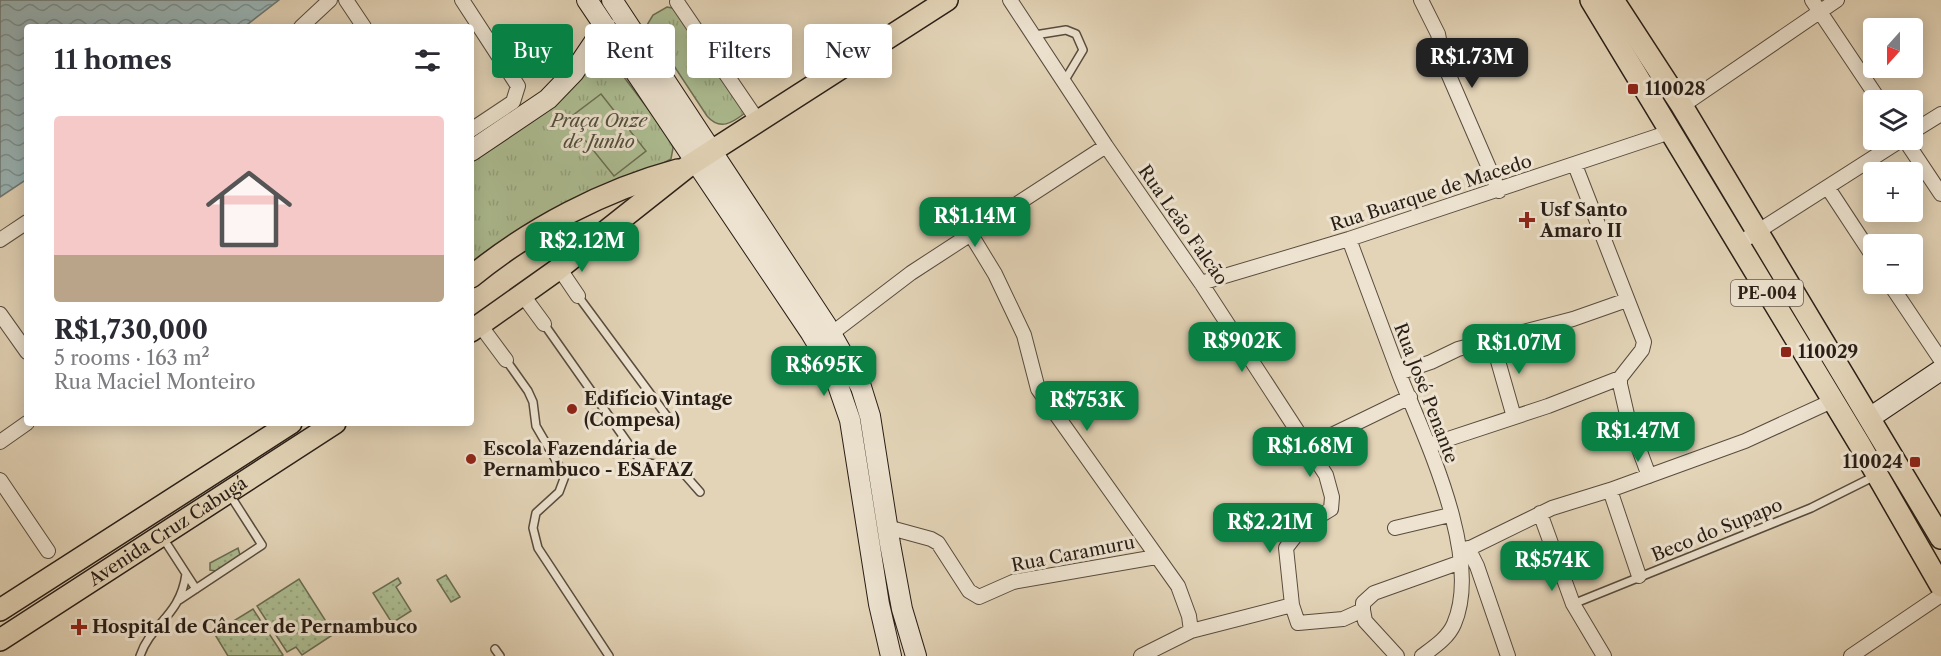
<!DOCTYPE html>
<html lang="en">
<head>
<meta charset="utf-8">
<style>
  :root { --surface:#fff; --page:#f7f7f7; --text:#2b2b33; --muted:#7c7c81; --line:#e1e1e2; --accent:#0b8043 }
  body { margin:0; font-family:"Libre Caslon Text",serif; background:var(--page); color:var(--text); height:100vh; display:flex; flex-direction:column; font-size:22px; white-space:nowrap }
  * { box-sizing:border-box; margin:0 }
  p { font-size:20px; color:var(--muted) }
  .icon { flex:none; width:33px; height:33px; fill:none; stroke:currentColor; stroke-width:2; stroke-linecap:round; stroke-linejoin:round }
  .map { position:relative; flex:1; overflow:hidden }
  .side { position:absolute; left:24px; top:24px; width:450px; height:402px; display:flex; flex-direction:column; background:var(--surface); border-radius:6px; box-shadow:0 3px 15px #0003 }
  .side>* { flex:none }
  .top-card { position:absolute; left:492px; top:24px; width:570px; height:54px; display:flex; gap:12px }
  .needle { width:39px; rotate:201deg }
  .buttons { position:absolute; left:1863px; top:18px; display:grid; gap:12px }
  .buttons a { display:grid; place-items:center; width:60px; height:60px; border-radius:6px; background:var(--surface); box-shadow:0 3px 15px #0003; font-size:30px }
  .price { position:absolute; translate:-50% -51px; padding:0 14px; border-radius:12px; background:var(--accent); color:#fff; font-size:20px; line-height:39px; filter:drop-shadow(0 2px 3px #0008) }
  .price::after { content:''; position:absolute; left:50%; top:36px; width:18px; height:14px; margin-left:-9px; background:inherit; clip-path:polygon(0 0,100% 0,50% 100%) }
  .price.current { background:#222; color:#fff }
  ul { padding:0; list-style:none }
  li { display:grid; align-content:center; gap:12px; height:318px; padding:0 30px }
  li+li { border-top:2px solid var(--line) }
  li span { display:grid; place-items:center; height:186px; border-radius:6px; color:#555 }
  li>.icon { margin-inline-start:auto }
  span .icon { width:108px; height:108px; fill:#fffc; stroke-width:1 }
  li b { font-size:26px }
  h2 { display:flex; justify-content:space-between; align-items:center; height:72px; padding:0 30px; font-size:26px }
  .pill { padding:0 21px; border-radius:6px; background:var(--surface); box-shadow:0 3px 15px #0003; font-size:21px; line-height:54px }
  .pill.current { background:var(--accent); color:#fff }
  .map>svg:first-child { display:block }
</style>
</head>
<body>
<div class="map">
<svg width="1941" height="656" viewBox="0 0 1941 656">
  <defs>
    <pattern id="grass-dots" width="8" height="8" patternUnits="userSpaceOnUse" patternTransform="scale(1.5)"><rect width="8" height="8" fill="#adbe93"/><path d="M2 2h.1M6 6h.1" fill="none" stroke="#95a37e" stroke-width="1.8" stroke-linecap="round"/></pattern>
    <pattern id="park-tufts" width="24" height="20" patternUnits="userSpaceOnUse" patternTransform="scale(1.5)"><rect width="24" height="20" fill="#adbe93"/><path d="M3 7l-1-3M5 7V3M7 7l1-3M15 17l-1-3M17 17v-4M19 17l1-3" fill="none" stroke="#95a37e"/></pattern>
    <pattern id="water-waves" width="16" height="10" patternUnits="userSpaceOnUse" patternTransform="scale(1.5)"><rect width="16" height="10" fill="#99b6b8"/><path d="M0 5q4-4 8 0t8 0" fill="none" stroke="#7d9395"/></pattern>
  </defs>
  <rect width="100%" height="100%" fill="#e3d4b7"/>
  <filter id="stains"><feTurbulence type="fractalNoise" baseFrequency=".00333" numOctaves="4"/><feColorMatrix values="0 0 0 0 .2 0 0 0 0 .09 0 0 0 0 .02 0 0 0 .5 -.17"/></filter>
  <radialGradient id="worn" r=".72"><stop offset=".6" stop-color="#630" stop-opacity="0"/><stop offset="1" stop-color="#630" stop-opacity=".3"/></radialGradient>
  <path fill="url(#grass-dots)" stroke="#6b6e54" stroke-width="1.5" d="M238 548 240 555 216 571 210 570V563Z
    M446 575 460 597 451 602 437 580Z
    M398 578 401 583 396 587 411 611 392 623 373 593Z
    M299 579 334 634 302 655 296 647 287 652 257 606Z
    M253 609 283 655 281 656H228L214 633Z"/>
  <path fill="url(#park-tufts)" stroke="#6b6e54" stroke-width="1.5" d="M667 7 677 9 745 113C732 123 720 131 707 116L647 25 653 15Z
    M602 48 670 138 673 148 671 159 471 265V158Z"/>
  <path fill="#adbe93" stroke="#6b6e54" stroke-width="1.5" d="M601 94 646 151 614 176 568 119Z"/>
  <path fill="url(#water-waves)" stroke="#6c7977" stroke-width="1.5" d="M0 0H279L244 27H27V179L0 197Z"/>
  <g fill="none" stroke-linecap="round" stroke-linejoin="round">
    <g stroke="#584c3e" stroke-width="10">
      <path id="lane" d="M1035 35 1066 30 1076 34 1083 50 1065 80
        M578 296 669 419
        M544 324 637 456 648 463 678 467 700 492
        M506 360 528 391 533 402 536 426 565 476 559 492 536 513 533 528 538 548 609 656
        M163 538 196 589
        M179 600 262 545 230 495
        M1573 604 1811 508 1869 479
        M495 649 500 656
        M140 656C151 623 180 617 186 574"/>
    </g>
    <g stroke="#584c3e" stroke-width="16">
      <path id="street" d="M346 0 364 27
        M462 0 518 86 513 102 471 130
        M1010 0 1106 146 1201 283 1326 475 1332 497 1331 509 1303 526 1286 548 1292 605 1298 623 1343 619 1363 610V603L1374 593 1461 562
        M1421 0 1438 34 1444 64 1499 191
        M1812 0 1879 100
        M677 2 758 121
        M301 27 330 0
        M1682 106 1837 0
        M1912 132 1941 114
        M1905 140 1941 194
        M1575 165 1644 342 1642 350 1620 378V384L1628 419 1649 476
        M1828 188 1874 258
        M970 233 995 274 1024 335 1038 389 1178 586 1189 616 1191 631
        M1349 239C1366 285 1383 330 1400 376 1425 439 1483 557 1454 624 1448 638 1434 647 1422 656
        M0 240 27 222
        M1738 244 1901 140
        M559 268 578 296
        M1201 283 1349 239 1670 132
        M1890 284 1941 360
        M522 294 544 324
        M0 314 27 352
        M480 325 506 360
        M831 334 911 273 1106 146
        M1492 340 1514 417
        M1399 373 1431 362 1458 349 1573 319 1627 300
        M0 442 27 423
        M1430 445 1548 406 1620 378
        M1309 446 1410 397
        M0 480 48 551
        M1610 490 1639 576
        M1540 513 1573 604 1604 656
        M887 527 931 539 938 543 969 591 979 597 1013 582 1156 557
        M1395 528 1450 515
        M1468 548 1477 566 1508 656
        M1460 553 1552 508 1610 490 1745 441 1832 401
        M1363 610 1365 621 1397 656
        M1141 656 1191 631 1292 605
        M1851 656 1941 595"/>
    </g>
    <g stroke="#291e16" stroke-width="22">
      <path id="secondary" d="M587 0 811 333 832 368 850 420 879 604 891 656
        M612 0 826 325 861 387 870 416 890 544 902 609 916 656
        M471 151 548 99 574 72 605 26
        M1871 417 1941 370"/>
    </g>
    <g stroke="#291e16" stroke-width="24">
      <g id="primary">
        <path d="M1591 0 1860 445 1941 586"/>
        <path d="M1613 0 1682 106 1941 538"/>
        <path d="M471 277C531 228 604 190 678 170"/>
        <path d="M471 331 557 270 687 167 947 0"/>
        <path d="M0 610 291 423"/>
        <path id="s1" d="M0 640 335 423"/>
      </g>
    </g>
    <use href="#lane" stroke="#ede3d0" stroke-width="7"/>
    <use href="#street" stroke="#ede3d0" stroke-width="14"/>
    <use href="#secondary" stroke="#ede3d0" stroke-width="20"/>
    <use href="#primary" stroke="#e3d4b7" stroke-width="21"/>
  </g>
  <g fill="#8f2418" stroke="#ede3d0" stroke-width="2">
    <rect x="1627" y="83" width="12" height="12" rx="3"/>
    <path d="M1524 211h6v6h6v6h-6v6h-6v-6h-6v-6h6z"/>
    <rect x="1780" y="346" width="12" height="12" rx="3"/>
    <circle cx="572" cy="409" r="6"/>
    <circle cx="471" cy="459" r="6"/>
    <rect x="1909" y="456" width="12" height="12" rx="3"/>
    <path d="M76 618h6v6h6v6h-6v6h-6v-6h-6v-6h6z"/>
  </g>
  <g text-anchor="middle" stroke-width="6" stroke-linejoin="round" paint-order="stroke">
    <rect fill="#ede3d0" stroke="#64594e" stroke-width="1.5" x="1731" y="280" width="72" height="26" rx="4.5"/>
    <g font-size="16" font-weight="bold" fill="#291e16">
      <text x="1767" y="299">PE-004</text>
    </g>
    <g font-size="18" font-weight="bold" fill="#291e16" stroke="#ede3d0" text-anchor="start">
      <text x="1645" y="95">110028</text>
      <text x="1540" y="216">Usf Santo<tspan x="1540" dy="21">Amaro II</tspan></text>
      <text x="1798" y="358">110029</text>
      <text x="584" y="405">Edifício Vintage<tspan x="584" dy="21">(Compesa)</tspan></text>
      <text x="483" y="455">Escola Fazendária de<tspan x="483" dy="21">Pernambuco - ESAFAZ</tspan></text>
      <text x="1903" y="468" text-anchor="end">110024</text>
      <text x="92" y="633">Hospital de Câncer de Pernambuco</text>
    </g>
    <g font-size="18" font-style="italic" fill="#514e3c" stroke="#ede3d0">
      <text x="599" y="127">Praça Onze<tspan x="599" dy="21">de Junho</tspan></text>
    </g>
    <g font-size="18" fill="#291e16" stroke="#ede3d0">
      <text transform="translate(1431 193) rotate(-18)" y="6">Rua Buarque de Macedo</text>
      <text transform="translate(1183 225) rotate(55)" y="6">Rua Leão Falcão</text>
      <text transform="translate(1426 393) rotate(69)" y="6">Rua José Penante</text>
      <text transform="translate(1717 530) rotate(-22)" y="6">Beco do Supapo</text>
      <text dy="6" stroke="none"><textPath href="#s1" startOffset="200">Avenida Cruz Cabugá</textPath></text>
      <text transform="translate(1073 554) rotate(-11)" y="6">Rua Caramuru</text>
    </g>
  </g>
  <rect width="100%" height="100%" filter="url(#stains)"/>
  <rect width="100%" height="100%" fill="url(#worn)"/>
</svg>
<div class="buttons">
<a><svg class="needle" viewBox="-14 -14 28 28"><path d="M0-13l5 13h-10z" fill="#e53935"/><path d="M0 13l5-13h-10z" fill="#7c7c81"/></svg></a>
<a><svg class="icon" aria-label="layers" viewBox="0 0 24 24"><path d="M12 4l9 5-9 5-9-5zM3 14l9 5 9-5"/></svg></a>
<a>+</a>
<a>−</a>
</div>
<b class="price current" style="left:1472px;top:89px">R$1.73M</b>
<b class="price" style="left:975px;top:248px">R$1.14M</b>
<b class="price" style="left:582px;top:273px">R$2.12M</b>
<b class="price" style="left:1242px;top:373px">R$902K</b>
<b class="price" style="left:1519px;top:375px">R$1.07M</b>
<b class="price" style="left:824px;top:397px">R$695K</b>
<b class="price" style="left:1087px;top:432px">R$753K</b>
<b class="price" style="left:1638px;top:463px">R$1.47M</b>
<b class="price" style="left:1310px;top:478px">R$1.68M</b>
<b class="price" style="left:1270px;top:554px">R$2.21M</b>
<b class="price" style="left:1552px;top:592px">R$574K</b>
<div class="top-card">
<a class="pill current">Buy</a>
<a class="pill">Rent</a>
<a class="pill">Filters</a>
<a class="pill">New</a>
</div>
<section class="side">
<h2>11 homes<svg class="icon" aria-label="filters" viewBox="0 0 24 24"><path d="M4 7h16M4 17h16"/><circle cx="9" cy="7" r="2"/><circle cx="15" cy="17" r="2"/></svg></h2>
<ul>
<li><span style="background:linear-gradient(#f6c9c9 75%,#b9a48a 0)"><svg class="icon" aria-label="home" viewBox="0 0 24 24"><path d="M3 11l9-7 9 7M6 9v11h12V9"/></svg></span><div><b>R$1,730,000</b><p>5 rooms · 163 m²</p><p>Rua Maciel Monteiro</p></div></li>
</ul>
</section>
</div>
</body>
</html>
